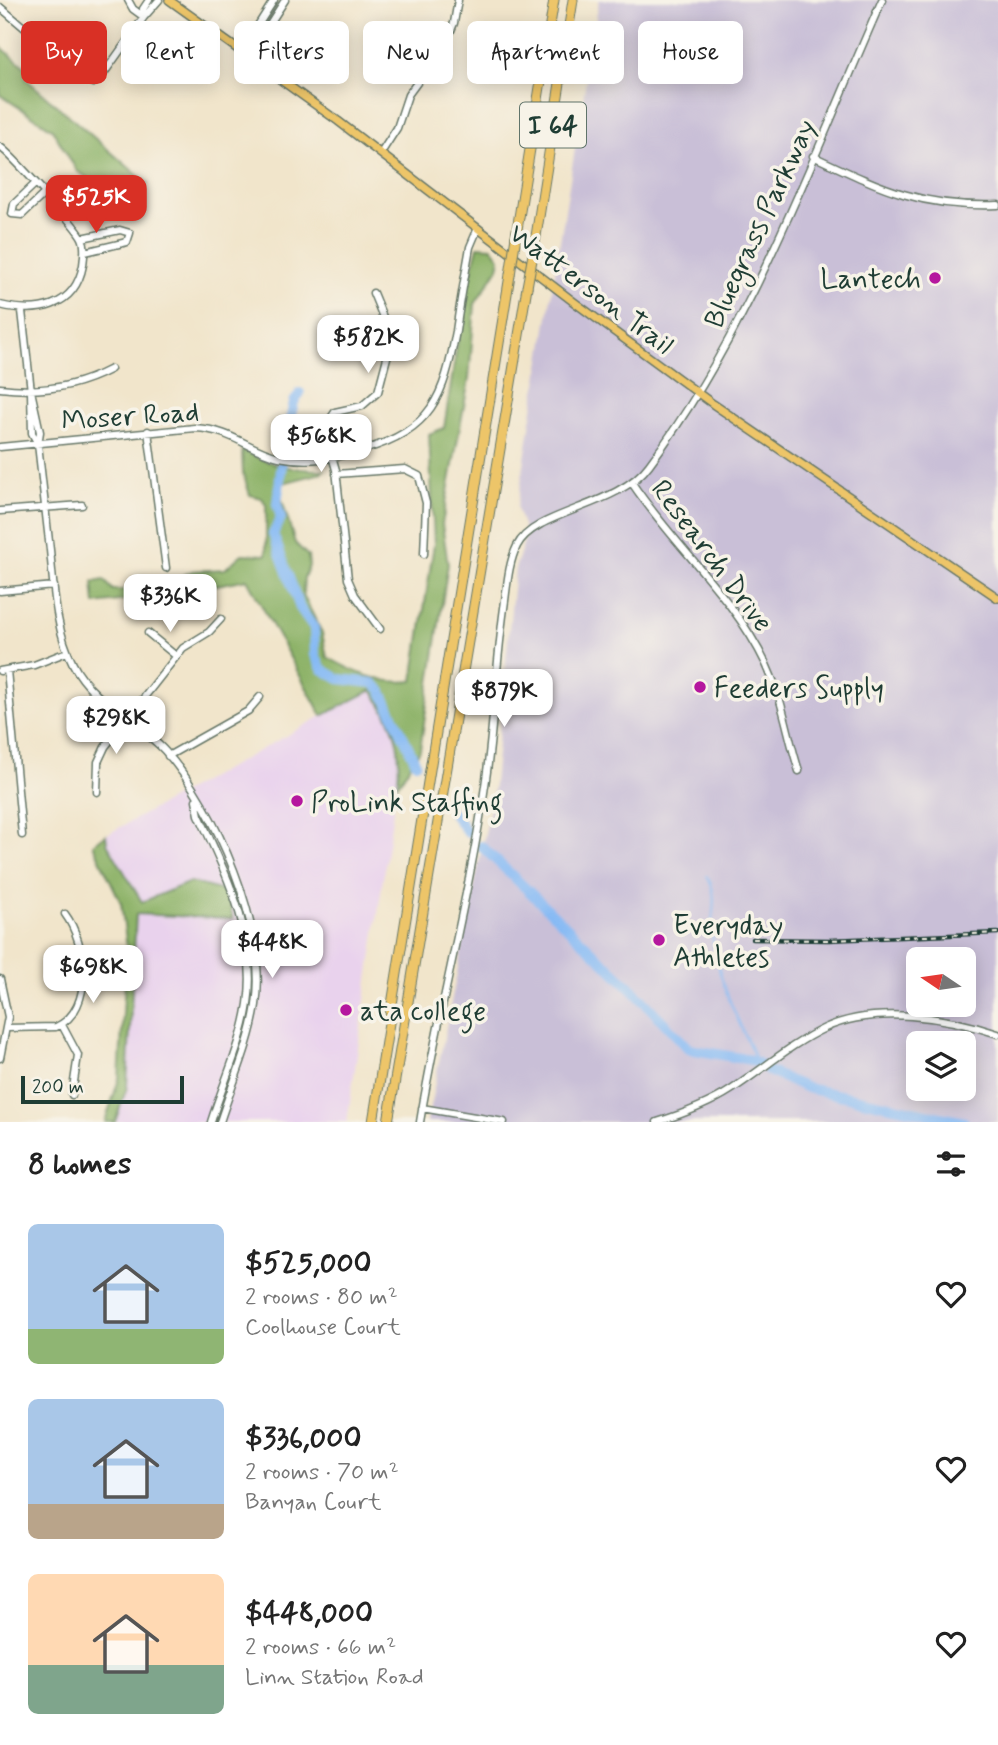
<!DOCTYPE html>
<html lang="en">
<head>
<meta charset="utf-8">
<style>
  :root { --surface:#fff; --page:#f2f2f2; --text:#222; --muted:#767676; --accent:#d93025 }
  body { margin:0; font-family:Mynerve,sans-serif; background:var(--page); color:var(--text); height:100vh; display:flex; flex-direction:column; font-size:26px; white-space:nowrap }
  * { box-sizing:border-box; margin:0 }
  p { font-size:23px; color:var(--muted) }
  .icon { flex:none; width:38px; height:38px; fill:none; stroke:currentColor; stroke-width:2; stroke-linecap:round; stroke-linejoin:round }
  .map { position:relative; height:1122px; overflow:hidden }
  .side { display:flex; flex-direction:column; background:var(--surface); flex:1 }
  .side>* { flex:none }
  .banner { position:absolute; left:21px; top:21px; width:957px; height:63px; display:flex; gap:14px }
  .needle { width:46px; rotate:283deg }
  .buttons { position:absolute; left:906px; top:947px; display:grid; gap:14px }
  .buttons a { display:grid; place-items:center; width:70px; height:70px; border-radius:10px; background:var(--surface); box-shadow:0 4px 18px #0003; font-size:35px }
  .scale { position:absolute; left:21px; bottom:18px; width:163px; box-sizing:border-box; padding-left:7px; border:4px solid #1f3d34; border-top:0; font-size:19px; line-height:24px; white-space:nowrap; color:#1f3d34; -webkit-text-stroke:5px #f7f3e8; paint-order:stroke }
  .price { position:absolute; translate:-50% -60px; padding:0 16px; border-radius:14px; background:#fff; color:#222; font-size:23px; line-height:46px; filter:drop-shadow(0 2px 4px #0008) }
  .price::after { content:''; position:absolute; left:50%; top:42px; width:21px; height:16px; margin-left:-10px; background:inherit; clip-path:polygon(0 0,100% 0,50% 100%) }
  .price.on { background:var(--accent); color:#fff }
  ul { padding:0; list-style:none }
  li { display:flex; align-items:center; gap:21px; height:175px; padding:0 28px }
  li span { display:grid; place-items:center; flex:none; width:196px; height:140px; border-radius:10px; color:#555 }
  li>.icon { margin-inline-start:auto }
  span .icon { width:84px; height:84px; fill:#fffc; stroke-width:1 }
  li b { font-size:30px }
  h2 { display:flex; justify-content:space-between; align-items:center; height:84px; padding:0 28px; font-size:30px }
  .pill { padding:0 24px; border-radius:10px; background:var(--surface); box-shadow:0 4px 18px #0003; font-size:24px; line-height:63px }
  .pill.on { background:var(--accent); color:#fff }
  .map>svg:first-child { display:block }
</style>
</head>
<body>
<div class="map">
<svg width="998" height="1122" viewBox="0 0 998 1122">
  <rect width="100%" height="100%" fill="#f7f3e8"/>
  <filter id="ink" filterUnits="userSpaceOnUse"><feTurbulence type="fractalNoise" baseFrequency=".0143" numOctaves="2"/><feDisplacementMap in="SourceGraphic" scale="14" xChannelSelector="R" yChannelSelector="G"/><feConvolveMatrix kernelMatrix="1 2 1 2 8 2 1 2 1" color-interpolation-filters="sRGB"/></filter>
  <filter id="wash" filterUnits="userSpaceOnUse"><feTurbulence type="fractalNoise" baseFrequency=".00686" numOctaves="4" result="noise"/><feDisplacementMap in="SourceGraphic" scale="28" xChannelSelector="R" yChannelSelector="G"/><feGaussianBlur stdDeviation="1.57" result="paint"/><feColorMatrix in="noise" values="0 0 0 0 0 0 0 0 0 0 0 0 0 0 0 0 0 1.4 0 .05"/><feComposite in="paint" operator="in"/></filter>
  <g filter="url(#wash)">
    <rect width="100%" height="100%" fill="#f1e5cb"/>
    <path fill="#e9d2ed" d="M371 689 392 721 401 757 347 1122H115L118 1117 136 914 233 918 142 902 107 843 106 835Z"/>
    <path fill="#c9bfd7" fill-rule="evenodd" d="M599 0H998V1122H427L493 794 515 569 526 535 517 508ZM919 959H964V1004H919ZM919 1043H964V1088H919Z"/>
    <path fill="#8eb369" stroke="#56784e" stroke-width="2" d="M0 46 25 67 26 79 148 184 138 188 96 183 77 171 52 129 0 95Z
      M478 246 492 247 500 258 498 268 475 304 469 379 442 524 448 564 420 750 397 786C403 744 395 725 372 690L322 716 247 579 162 596 95 604 93 582 104 580 113 590H125L143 579 174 580 192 571 225 569 242 554 266 555V505L262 498 250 495 243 473 242 450C269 465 293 470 324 470L321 473 283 483 281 497 295 543 308 556 309 566 304 577 303 595 322 633 327 657C354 672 381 685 413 681L434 544 429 434 444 428 464 301Z
      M106 835 107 843 142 902 190 882 227 892 233 919 136 914 127 1087 115 1122H105L119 1079 127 948 121 903 93 844Z"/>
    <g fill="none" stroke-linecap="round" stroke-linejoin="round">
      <path stroke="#86baf4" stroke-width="2" d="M707 876C720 899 710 912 712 934 716 978 739 1022 757 1062"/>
      <path stroke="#86baf4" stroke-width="10" d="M283 452 294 402 300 393
        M282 462 277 504 281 518 273 534 300 608 314 628 315 655 322 669 339 679 373 683 381 690 416 763
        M452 812 468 833
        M481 846 631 988 689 1049 751 1060 761 1065
        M768 1071 807 1088 964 1122"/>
    </g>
  </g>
  <g filter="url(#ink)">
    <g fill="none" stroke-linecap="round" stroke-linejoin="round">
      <g stroke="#687869" stroke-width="9">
        <path id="minor" d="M149 0 143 9 144 17 159 0
          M0 7 86 80 93 83 100 79 144 17 133 9 128 0
          M246 55 255 47 285 0
          M246 55 248 41 274 0
          M0 147C9 152 78 228 82 238 86 246 84 256 83 265 75 308 37 314 0 305
          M381 153 397 128 408 95 446 43 454 23 458 0
          M813 156C881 188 921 208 998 205
          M35 184 14 204 12 214 22 215 44 194
          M82 238 120 230 130 233 127 242 85 252
          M373 293 385 322 389 350 378 392 362 406 335 412 324 428 336 470 348 579 355 595 380 629
          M22 311 31 391 40 432 38 444C42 479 46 515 50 550 54 588 55 629 73 664 93 703 136 720 165 751 216 808 268 929 256 1005 250 1045 232 1084 220 1122
          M0 388C39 393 77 387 111 369
          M31 392 32 433 37 442
          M328 425 335 446 332 452
          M148 431 166 568
          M0 447 195 428C233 430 248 450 279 457 309 463 335 458 363 450 432 430 444 397 456 331 460 303 465 275 470 247L478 228
          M336 474 405 469 419 476 426 503 424 554
          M632 483C674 546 733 595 766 664 784 702 787 734 799 771
          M0 511 82 505
          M0 591 54 586
          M148 633 176 656
          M7 670 22 835
          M0 671 34 665 67 652
          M168 756 248 711 260 697
          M97 792 98 762 105 747 183 648 209 632 221 619
          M196 800 199 815C226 874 258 937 248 1004 242 1044 223 1083 211 1122
          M0 979 8 1017 0 1058
          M62 1025 78 1055 72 1095
          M7 1028 56 1027C96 1009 86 942 65 914
          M422 1108 504 1122
          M420 1122C439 1007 470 894 486 779 494 722 496 665 504 608 507 588 508 564 517 546 535 510 618 508 649 465 753 326 812 158 882 0
          M657 1122C683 1114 708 1105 731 1090 762 1070 791 1044 825 1028 876 1005 947 1017 998 1034"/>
      </g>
      <g stroke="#687869" stroke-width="10">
        <path id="major" d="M169 0 338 121 574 302 713 404 998 598"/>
      </g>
      <g stroke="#687869" stroke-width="11">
        <path id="highway" d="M516 236 554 0
          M534 249 573 0
          M373 1122 510 275
          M388 1122 527 287"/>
      </g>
      <use href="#minor" stroke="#fff" stroke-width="6"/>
      <use href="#major" stroke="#edc569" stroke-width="7"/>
      <use href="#highway" stroke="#edc569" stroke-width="9"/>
      <g stroke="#1f3d34" stroke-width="4.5">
        <path id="rail" d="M753 939 829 940 998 933"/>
      </g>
      <use href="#rail" stroke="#f7f3e8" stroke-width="2" stroke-dasharray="5" stroke-linecap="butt"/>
      <g stroke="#687869" stroke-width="11" stroke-linecap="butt">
        <path id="highway-bridge" d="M510 275 516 236
          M527 287 534 249"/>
      </g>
      <use href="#highway-bridge" stroke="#edc569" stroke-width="9"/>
    </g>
  </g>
  <g fill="#b5179e" stroke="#f7f3e8" stroke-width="2.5">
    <circle cx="935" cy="278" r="7"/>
    <circle cx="700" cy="687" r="7"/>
    <circle cx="297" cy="801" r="7"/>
    <circle cx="659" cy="940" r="7"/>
    <circle cx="346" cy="1010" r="7"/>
  </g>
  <g text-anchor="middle" stroke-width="7" stroke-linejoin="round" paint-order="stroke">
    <rect fill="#f7f3e8" stroke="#60746a" stroke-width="2" x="520" y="102.5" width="66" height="45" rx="5"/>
    <g font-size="26" font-weight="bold" fill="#1f3d34">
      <text x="553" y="134">I 64</text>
    </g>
    <g font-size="28" fill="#1f3d34" stroke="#f7f3e8">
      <text transform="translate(759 223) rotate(-65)" y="10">Bluegrass Parkway</text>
      <text transform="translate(592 288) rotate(37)" y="10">Watterson Trail</text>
      <text transform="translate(130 415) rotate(-4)" y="10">Moser Road</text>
      <text transform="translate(713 555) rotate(53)" y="10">Research Drive</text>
    </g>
    <g font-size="28" fill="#1f3d34" stroke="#f7f3e8" text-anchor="start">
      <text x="921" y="288" text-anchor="end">Lantech</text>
      <text x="714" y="697">Feeders Supply</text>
      <text x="311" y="811">ProLink Staffing</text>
      <text x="673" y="934">Everyday<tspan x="673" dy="32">Athletes</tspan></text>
      <text x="360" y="1020">ata college</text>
    </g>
  </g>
</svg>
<div class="buttons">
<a><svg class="needle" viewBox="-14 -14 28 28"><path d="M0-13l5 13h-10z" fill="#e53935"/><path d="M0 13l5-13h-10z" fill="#767676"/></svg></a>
<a><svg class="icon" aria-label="layers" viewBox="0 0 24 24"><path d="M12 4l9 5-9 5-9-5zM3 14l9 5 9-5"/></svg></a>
</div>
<div class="scale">200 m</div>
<b class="price on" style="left:96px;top:235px">$525K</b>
<b class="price" style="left:368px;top:375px">$582K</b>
<b class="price" style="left:321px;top:474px">$568K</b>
<b class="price" style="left:170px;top:634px">$336K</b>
<b class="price" style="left:504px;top:729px">$879K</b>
<b class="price" style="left:116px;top:756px">$298K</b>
<b class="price" style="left:272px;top:980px">$448K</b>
<b class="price" style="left:93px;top:1005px">$698K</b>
<div class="banner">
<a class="pill on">Buy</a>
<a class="pill">Rent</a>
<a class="pill">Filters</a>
<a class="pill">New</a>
<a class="pill">Apartment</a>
<a class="pill">House</a>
</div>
</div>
<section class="side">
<h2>8 homes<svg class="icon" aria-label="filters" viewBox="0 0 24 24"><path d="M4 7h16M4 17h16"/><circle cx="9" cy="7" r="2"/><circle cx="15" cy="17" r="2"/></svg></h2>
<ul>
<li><span style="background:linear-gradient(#a9c7e8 75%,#8fb573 0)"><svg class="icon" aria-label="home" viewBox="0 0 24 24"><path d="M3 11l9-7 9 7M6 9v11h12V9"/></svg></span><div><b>$525,000</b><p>2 rooms · 80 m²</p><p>Coolhouse Court</p></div><svg class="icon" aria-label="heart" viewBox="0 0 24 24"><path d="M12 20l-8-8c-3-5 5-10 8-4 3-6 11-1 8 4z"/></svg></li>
<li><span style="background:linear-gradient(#a9c7e8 75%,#b9a48a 0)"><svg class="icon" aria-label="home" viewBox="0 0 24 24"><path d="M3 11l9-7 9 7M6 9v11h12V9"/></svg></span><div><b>$336,000</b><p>2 rooms · 70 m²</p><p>Banyan Court</p></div><svg class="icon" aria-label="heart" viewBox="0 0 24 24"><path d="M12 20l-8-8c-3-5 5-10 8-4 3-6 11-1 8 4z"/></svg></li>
<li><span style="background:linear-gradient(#ffd9b3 65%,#7fa58c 0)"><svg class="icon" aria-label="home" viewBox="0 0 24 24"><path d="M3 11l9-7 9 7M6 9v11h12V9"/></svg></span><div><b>$448,000</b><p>2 rooms · 66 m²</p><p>Linn Station Road</p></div><svg class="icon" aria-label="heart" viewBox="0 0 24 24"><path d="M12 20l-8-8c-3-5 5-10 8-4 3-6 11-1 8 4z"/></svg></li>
</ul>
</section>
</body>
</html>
